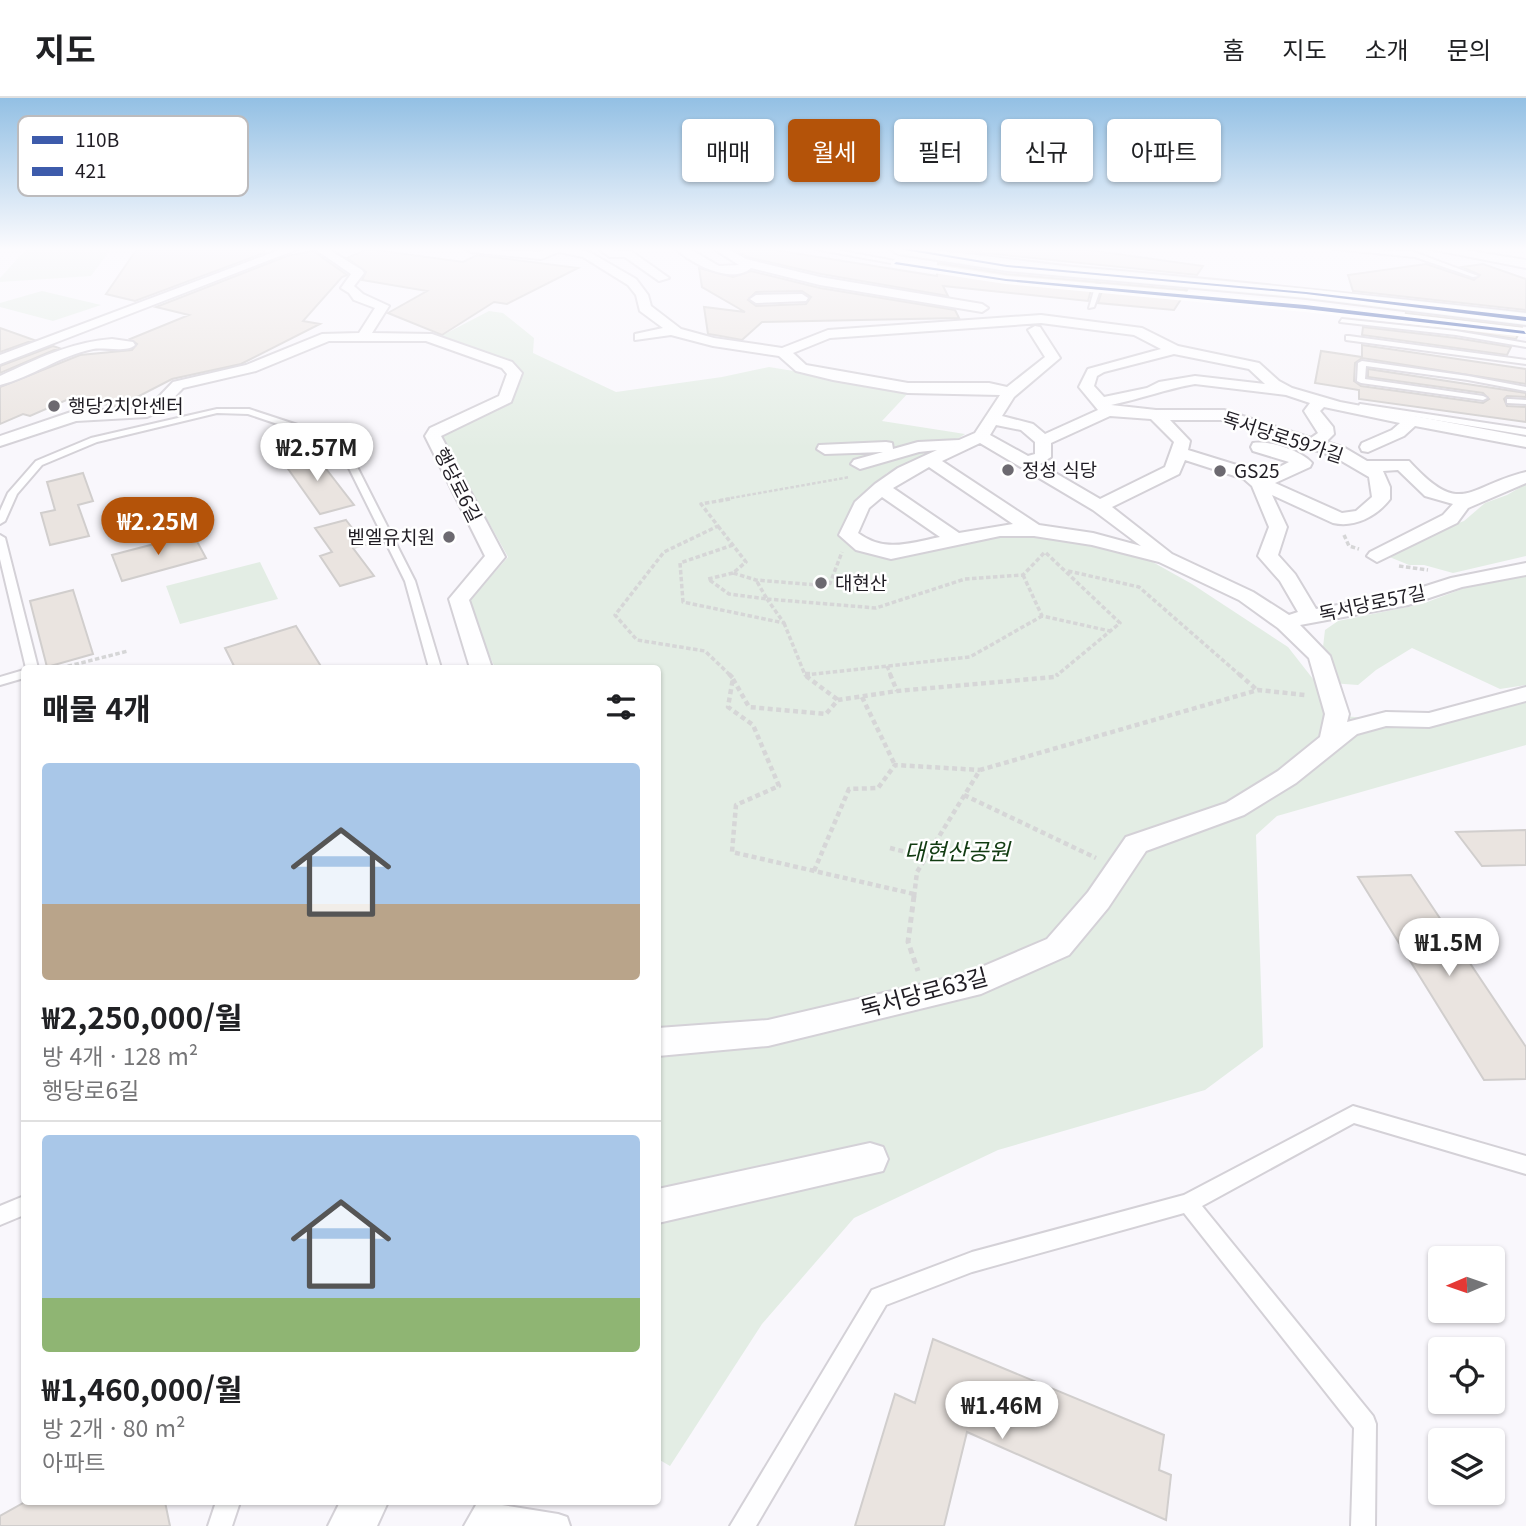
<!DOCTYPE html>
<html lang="ko">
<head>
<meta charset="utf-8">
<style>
  :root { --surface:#fff; --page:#f6f6f6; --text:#202124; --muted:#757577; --line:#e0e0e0; --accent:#b45309 }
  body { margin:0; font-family:Georgia,"Noto Sans KR",serif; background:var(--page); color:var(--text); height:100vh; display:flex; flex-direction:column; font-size:26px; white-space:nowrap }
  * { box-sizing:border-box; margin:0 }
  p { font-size:23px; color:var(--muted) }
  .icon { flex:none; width:38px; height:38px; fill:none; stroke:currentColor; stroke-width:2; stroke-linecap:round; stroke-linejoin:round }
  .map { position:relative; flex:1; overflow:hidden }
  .drawer { position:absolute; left:21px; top:567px; width:640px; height:840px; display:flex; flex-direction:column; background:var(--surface); border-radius:7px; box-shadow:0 2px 5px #0004 }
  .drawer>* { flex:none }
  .top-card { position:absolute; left:682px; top:21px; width:665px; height:63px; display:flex; gap:14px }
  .needle { width:46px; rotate:268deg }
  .buttons { position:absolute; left:1428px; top:1148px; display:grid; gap:14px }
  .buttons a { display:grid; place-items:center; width:77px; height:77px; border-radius:7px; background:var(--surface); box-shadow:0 2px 5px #0004; font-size:35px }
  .price { position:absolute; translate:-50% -60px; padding:0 16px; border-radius:24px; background:#fff; color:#222; font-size:23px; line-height:46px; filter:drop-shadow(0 2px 4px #0008) }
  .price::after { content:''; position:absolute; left:50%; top:42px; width:21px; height:16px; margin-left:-10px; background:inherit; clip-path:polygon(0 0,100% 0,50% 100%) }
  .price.selected { background:var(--accent); color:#fff }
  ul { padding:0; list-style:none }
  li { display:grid; align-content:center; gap:14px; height:371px; padding:0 21px }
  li+li { border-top:2px solid var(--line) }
  li span { display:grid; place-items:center; height:217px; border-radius:7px; color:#555 }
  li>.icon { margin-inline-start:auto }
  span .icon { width:126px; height:126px; fill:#fffc; stroke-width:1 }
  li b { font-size:30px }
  h2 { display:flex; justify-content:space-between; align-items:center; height:84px; padding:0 21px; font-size:30px }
  .pill { padding:0 24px; border-radius:7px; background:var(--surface); box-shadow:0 2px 5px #0004; font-size:24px; line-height:63px }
  .pill.selected { background:var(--accent); color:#fff }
  header { display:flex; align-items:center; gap:42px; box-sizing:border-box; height:98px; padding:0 35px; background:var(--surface); border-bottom:2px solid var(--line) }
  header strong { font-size:33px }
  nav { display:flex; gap:38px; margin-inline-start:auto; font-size:24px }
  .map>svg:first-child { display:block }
</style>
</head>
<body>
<header>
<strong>지도</strong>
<nav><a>홈</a><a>지도</a><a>소개</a><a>문의</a></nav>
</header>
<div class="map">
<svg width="1526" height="1428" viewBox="0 0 1526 1428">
  <rect width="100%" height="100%" fill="#f9f7fc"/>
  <path fill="#e3ede4" d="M26 151H111L91 178 0 184V180Z
    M42 193 101 207 53 223 0 209V205Z
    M489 213 503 215 534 240 533 255 616 294 722 279 769 269 911 292 882 323 965 336 939 353 887 375 857 403 843 434 844 443 855 450 898 459 1006 437 1036 436 1140 457 1192 486 1288 549 1342 618 1432 625 1526 597V647L1277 718 1256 737 1263 949 1205 992 998 1052 854 1120 762 1226 670 1368 658 1361V570H495L467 506 508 459 440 337 513 298 522 273 514 265 441 238Z
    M1526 386V458L1453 475 1424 467H1409L1387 458 1413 442 1464 423 1485 405 1507 397Z
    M260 464 278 501 180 526 166 488Z
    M1526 474V587L1500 591 1412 550 1376 572 1358 587 1331 585 1323 549 1325 532 1338 523 1422 506 1475 486Z"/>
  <path fill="#eae4e0" stroke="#d1cecd" stroke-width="2" fill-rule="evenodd" d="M137 151H265L264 155 135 203 106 196Z
    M368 151 463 164 477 157 578 170 507 206 494 204 442 237 388 215 427 193 362 182 366 174 347 160Z
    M734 151H768L937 178 938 165 1007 176 1187 192 1174 212 1098 205 1103 190 1099 185 1092 188 1088 203 943 188 948 198 821 176 747 159Z
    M947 151H1081L1203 168 1197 177Z
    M313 153 347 177 342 179 303 223 320 226 241 266 172 281 118 309 71 300 30 318 23 316 0 326V289L80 257 132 252 137 246 130 241 189 217 156 209 287 158Z
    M1426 166 1474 182 1480 177 1462 169 1483 166 1526 181V212L1353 193 1348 177Z
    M699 170 733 179 751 173 820 190 955 212 959 220 762 224 742 242 715 237 708 236 704 209 745 214 702 189ZM802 193 811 199 806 206 756 208 748 202 756 194Z
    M1405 215 1522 229 1516 241 1438 229Z
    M1363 229 1456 240 1511 249 1507 257 1362 237Z
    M0 230 34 242 0 254Z
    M1362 247 1526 271V286L1362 260 1355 265 1354 283 1361 288 1483 305 1489 301 1483 295 1368 279V271L1526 295V299L1507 298 1504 301 1507 308 1526 309V324L1359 301V292L1315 285 1321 253 1362 259Z
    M53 248 59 250 0 275V268Z
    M313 354 354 407 320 416 281 361Z
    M83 375 93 403 78 407 89 438 50 447 41 415 55 412 47 384Z
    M346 422 365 447 353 450 374 478 340 488 320 458 332 454 315 430Z
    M193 436 206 460 122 483 112 457Z
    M73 492 93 556 47 569 30 503Z
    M296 528 322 570H235L225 550Z
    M1526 732V767L1482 768 1456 734Z
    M1411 777 1526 949V981L1484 982 1358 779Z
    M933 1241 1164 1337 1159 1372 1171 1377 1166 1422 967 1334 944 1428H855L895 1296 915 1305Z
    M25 1404H165L170 1428H0V1418Z"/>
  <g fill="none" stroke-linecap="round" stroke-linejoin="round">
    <g stroke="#d4d1d7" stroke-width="4">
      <path id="service" d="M815 151H831L932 170 929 172Z
        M1334 151 1411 153 1478 178 1473 179 1415 159Z
        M1098 187 1101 189 1094 209 1089 210 1095 189Z
        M1342 221 1456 233 1526 245V249L1456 237 1340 224Z
        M1349 238 1526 262V266L1346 242V238Z
        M1362 263 1468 278 1526 289V293L1468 282 1366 268 1365 281 1483 298 1487 300 1483 302 1361 285 1357 283 1358 265Z
        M1510 301 1526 302V306L1507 305V301Z
        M1360 306 1526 331V337L1363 310 1359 308Z
        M217 311H249L325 336 350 355 415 483 441 570H429L405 483 343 358 319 340 248 316 217 315 97 344 42 367 17 396 5 423 0 426V413L8 395 36 363 91 340Z
        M0 437 5 440 38 570H26L0 461Z
        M24 572V580L0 587V579Z
        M1353 1008 1526 1058V1076L1354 1025 1202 1108 1373 1318 1376 1326 1375 1428H1351L1354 1330 1184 1115 972 1174 886 1207 756 1428H730L872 1192 972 1154 1184 1097Z
        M24 1098V1117L0 1127V1108Z
        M216 1404H240L232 1428H208Z
        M483 1404 558 1416 567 1419 570 1428H464L476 1407Z"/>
    </g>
    <g stroke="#d4d1d7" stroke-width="4">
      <path id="minor" d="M282 151H298L0 266V257Z
        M315 151H328L362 172 364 175 354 188 363 196 389 208 372 235 432 236 512 264 522 275 511 304 441 338 505 459 469 502 492 570H470L449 501 485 458 425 338 430 330 499 298 507 276 502 270 426 243H329L256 273 183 290 161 313 147 319 76 323 0 348V338L74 313 139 311 151 307 173 284 246 267 322 236 359 235 375 210 354 202 349 195 341 190 351 176Z
        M466 151 539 154 545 151H578L591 155 636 181 648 197 651 208 681 231 714 240 782 250 828 232 1041 217 1142 230 1178 248 1259 265 1279 283 1292 290 1340 304 1526 339V349L1415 328 1404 338 1368 354 1362 353 1360 349 1362 345 1392 332 1400 325 1324 309 1320 313 1333 329 1334 336 1326 344 1345 350 1367 363H1409C1462 421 1467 388 1526 374V385L1468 410 1457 425 1377 464 1367 458 1370 454 1443 417 1453 406 1425 398 1398 372 1383 373 1390 389V401C1377 418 1355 430 1333 425L1272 397 1287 429 1278 457 1295 476 1316 511 1404 495 1451 480 1526 465V477L1462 489 1408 507 1300 527 1330 558 1349 616 1347 624 1386 614 1429 615 1526 589V603L1429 629 1386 628 1357 636 1296 685 1244 717 1146 753 1108 810 1069 857 981 896 768 948 658 958V930L768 922 965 876 1047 841 1088 794 1126 739 1226 705 1278 673 1320 639 1325 616 1309 560 1278 530 1239 502 1159 464 1092 447 1034 438H1000L891 461 856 452 839 437 855 404 875 386 898 370 937 352 919 354 860 371 851 366 854 362 883 354 825 356 817 351 819 347 886 344 892 345 893 351 918 344 959 342 975 335 1000 297 908 295 833 282 796 273 779 258 713 248 671 237 635 242V236L663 230 640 213 636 197 628 187 583 159 559 154 541 161 471 154ZM1041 225 1134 237 1161 251 1088 271 1079 289 1098 312 1045 336 1033 326 1002 318 1014 299 1060 260 1040 229 1035 228 1028 232 1045 259 1007 289 989 285H908L806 267 793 255 830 240ZM1174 256 1249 271 1265 286 1195 278 1159 284 1147 290 1104 299 1094 288 1097 278 1104 274ZM1195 286 1286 297 1310 305 1304 313 1318 335 1311 340 1224 312H1156L1111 307C1140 301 1166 291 1195 286ZM1110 318 1151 321 1174 344 1165 369 1100 401 1040 366 1051 359V345ZM1170 322H1223L1333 358 1369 379 1372 399 1356 413 1342 415 1275 385 1310 369 1312 365C1302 353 1269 342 1253 345L1251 349 1253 353 1289 364 1262 378 1256 373 1188 352 1190 343ZM996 327 1021 332 1035 344V356L1028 358 990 337ZM980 345 1093 412 1141 448 1093 435 1039 427 942 363ZM1185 362 1244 381 1252 388 1269 429 1258 458 1280 483 1298 514 1289 517 1253 494 1172 456 1112 409 1179 376ZM929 369 1013 426 959 435 893 390ZM882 399 940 439C910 445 885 455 858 435L869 410Z
        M676 151H690L719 168 739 167 714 151H728L746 161 820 179 982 206 988 210 982 214 820 187 751 170C732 187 692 166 676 151Z
        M1430 151H1458L1526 162V170Z
        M600 152 631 153 669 180 659 183 625 159H610Z
        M802 196 808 200 806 203 756 205 750 201 756 197Z
        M112 241 133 244 135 247C126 255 105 249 93 251 59 258 32 279 0 287V278C37 261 71 244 112 241Z
        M870 1045 883 1049 888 1061 883 1073 658 1125V1091Z
        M340 1404H388L377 1428H328Z"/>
    </g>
    <g stroke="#d4d1d7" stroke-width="4">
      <path id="secondary" d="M890 151C952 151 1013 163 1075 169 1226 182 1376 198 1526 215V227L1306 200 1007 173 898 156Z"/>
    </g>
    <path stroke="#d6d6d7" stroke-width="2.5" stroke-dasharray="3.5 2" stroke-linecap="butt" d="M720 402 850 379"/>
    <path stroke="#d6d6d7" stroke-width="3.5" stroke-dasharray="4.5 2.5" stroke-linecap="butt" d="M730 401 701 406 718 428 664 454 615 517 637 542 705 553 731 578
      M718 428 746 464 733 475 756 482 829 488 842 454
      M1344 437 1349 448 1359 451
      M733 447 680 465 683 504 784 525 767 501
      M1046 455 1120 525 1056 578
      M1399 468 1428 472
      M1068 473 1139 489 1241 578
      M733 475 708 481 729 496 767 501 756 482
      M1023 477 1042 518 1110 533
      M767 501 876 510 965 481 1023 477 1045 454
      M784 525 805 577 970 559 1042 518
      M887 568 891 578
      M61 570 128 553"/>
    <path stroke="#d6d6d7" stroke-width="4.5" stroke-dasharray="5 3.5" stroke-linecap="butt" d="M729 576 733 580 728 609 753 627 779 688 736 707 732 754 914 796
      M805 576H811
      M890 576 897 593
      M1239 576 1257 592
      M806 578 838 602
      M733 581 749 609 826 616 838 602 897 593 1055 579 1058 576
      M862 599 895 667
      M964 697 1096 760
      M890 750 926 759
      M814 773 849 691 878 690 895 667 980 672
      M914 799 917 774 980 672 1258 592 1305 597"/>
    <path stroke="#d6d6d7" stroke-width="5" stroke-dasharray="6 4.5" stroke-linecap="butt" d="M914 798 908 844 918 873"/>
    <use href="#service" fill="#fefeff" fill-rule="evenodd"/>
    <use href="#minor" fill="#fefeff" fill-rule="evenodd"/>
    <use href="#secondary" fill="#f5f8fa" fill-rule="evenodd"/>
    <g stroke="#fff" stroke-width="6">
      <path id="bus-1" d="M898 151H911L1007 167 1306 194 1526 219V223L1306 196 1007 169Z"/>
    </g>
    <g stroke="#fff" stroke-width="6">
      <path id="bus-2" d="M896 164 1006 181 1305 207 1524 233 1526 236 1305 211 1006 183 894 166Z"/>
    </g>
    <use href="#bus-1" fill="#3d5bab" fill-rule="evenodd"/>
    <use href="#bus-2" fill="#3d5bab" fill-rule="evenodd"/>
  </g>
  <linearGradient id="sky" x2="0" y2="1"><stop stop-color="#93c0e4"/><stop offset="0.43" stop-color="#fcfbfe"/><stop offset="1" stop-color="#fcfbfe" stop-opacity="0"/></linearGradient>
  <rect width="1526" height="351" fill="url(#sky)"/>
  <g fill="#6c6970" stroke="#fff" stroke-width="2.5">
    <circle cx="54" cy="308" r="7"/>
    <circle cx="1008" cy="372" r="7"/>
    <circle cx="1220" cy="373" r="7"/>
    <circle cx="449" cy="439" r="7"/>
    <circle cx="821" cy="485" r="7"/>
  </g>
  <g text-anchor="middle" stroke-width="5" stroke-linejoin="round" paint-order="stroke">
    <g font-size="19" fill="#201d24" stroke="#fff" text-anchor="start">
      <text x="68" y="315">행당2치안센터</text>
      <text x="1022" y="379">정성 식당</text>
      <text x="1234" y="380">GS25</text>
      <text x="435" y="446" text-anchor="end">벧엘유치원</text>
      <text x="835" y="492">대현산</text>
    </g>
    <g font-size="19" fill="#201d24" stroke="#fff">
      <text transform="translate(1283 339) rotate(18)" y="7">독서당로59가길</text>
      <text transform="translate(458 387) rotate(63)" y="7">행당로6길</text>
      <text transform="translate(1372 505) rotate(-12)" y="7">독서당로57길</text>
    </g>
    <g font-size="23" font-style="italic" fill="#123c12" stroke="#fff">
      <text x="957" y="762">대현산공원</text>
    </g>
    <g font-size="23" fill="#201d24" stroke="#fff">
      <text transform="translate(924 895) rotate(-15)" y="8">독서당로63길</text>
    </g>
  </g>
  <rect x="18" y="18" width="230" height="80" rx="10" fill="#fff" stroke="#bcbbbd" stroke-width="2"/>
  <rect x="32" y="38" width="31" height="8" fill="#3d5bab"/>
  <rect x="32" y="69" width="31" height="9" fill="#3d5bab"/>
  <g font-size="19" fill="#201d24">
    <text x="75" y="49">110B</text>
    <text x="75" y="80">421</text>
  </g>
</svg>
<div class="buttons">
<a><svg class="needle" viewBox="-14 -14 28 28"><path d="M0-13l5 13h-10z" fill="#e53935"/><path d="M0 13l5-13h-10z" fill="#757577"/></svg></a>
<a><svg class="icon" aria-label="locate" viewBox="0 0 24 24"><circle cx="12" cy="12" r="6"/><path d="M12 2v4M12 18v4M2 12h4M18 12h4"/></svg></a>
<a><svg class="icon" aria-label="layers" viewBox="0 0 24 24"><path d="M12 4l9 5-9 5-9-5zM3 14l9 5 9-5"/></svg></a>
</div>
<b class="price" style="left:317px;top:385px">₩2.57M</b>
<b class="price selected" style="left:158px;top:459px">₩2.25M</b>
<b class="price" style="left:1449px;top:880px">₩1.5M</b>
<b class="price" style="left:1002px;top:1343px">₩1.46M</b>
<div class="top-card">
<a class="pill">매매</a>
<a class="pill selected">월세</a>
<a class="pill">필터</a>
<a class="pill">신규</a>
<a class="pill">아파트</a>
</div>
<section class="drawer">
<h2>매물 4개<svg class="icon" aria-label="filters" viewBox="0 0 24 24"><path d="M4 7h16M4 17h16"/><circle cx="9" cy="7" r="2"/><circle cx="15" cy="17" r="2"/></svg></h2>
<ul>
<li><span style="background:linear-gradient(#a9c7e8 65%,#b9a48a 0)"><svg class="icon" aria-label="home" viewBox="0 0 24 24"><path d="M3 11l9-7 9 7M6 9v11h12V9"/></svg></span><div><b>₩2,250,000/월</b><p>방 4개 · 128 m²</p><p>행당로6길</p></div></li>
<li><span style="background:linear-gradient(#a9c7e8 75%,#8fb573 0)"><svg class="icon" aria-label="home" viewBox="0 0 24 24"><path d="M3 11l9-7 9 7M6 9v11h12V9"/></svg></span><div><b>₩1,460,000/월</b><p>방 2개 · 80 m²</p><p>아파트</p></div></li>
</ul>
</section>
</div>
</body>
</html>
